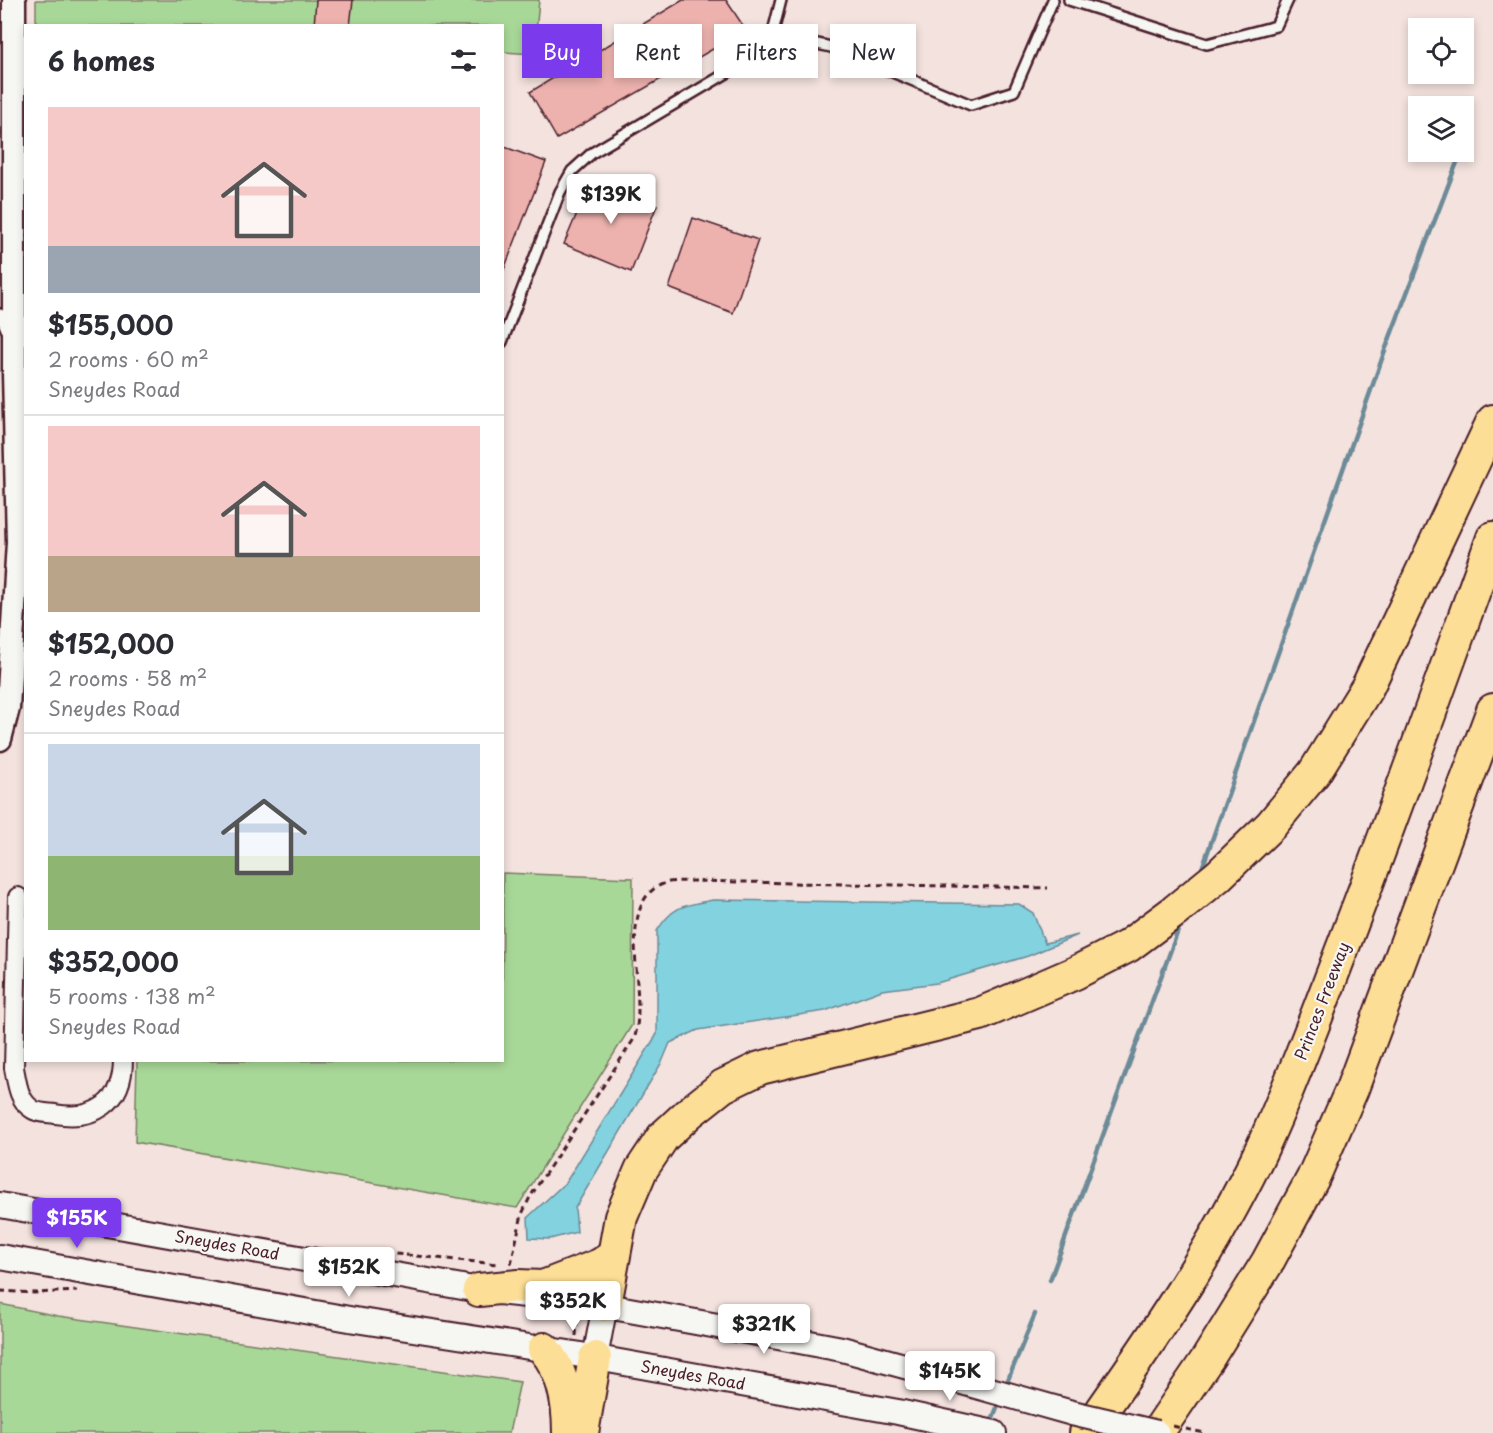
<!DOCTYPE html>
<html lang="en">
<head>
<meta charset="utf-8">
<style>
  :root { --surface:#fff; --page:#f7f7f7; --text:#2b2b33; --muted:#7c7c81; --line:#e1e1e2; --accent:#7c3aed }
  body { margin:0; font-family:"Playpen Sans",sans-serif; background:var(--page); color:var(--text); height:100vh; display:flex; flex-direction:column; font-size:22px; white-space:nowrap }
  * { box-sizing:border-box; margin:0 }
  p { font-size:20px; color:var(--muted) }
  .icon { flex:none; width:33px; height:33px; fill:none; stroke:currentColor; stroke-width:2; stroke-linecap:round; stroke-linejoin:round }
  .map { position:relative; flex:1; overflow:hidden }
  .details { position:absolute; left:24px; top:24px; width:480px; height:1038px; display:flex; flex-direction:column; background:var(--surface); border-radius:0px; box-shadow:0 3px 9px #0003 }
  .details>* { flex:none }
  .top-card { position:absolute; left:522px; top:24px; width:570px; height:54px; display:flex; gap:12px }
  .tools { position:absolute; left:1408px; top:18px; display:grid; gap:12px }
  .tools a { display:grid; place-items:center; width:66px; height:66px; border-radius:0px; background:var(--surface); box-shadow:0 3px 9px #0003; font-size:30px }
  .price { position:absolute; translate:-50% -51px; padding:0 14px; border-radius:6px; background:#fff; color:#222; font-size:20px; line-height:39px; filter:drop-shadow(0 2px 3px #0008) }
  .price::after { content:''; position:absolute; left:50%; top:36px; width:18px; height:14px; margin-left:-9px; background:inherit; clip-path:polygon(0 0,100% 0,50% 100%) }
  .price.active { background:var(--accent); color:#fff }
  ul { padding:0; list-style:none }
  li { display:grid; align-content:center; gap:12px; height:318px; padding:0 24px }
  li+li { border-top:2px solid var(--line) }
  li span { display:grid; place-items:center; height:186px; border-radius:0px; color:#555 }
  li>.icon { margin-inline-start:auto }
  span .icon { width:108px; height:108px; fill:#fffc; stroke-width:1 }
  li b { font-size:26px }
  h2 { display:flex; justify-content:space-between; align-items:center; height:72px; padding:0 24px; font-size:26px }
  .tag { padding:0 21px; border-radius:0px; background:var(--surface); box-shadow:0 3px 9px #0003; font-size:21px; line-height:54px }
  .tag.active { background:var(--accent); color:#fff }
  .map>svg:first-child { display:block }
</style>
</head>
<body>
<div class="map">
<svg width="1493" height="1433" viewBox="0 0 1493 1433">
  <rect width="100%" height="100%" fill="#f3e2de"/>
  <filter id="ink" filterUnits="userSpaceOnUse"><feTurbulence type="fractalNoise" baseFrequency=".0167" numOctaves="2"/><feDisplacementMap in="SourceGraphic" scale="12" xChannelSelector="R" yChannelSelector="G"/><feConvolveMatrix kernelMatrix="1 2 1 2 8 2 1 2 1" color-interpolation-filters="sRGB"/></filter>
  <g filter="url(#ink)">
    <path fill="#a8d898" stroke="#797c62" stroke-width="1.5" d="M36 0H539L534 54 503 52 502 26H36Z
      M503 873 633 878 632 1025 517 1208 135 1142 137 1061 502 1060Z
      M0 1304 58 1316 520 1382 509 1433H0Z"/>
    <path fill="#83d2df" stroke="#6c8a97" stroke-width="1.5" d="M713 900 1019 904 1033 913 1045 943 1078 935 1028 956 937 983 882 990 825 1011 698 1030 670 1043 662 1062 575 1208 577 1232 550 1239 529 1238 528 1217 566 1182 657 1034V931C673 905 685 905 713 900Z"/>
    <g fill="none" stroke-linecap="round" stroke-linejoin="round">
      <path stroke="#6c8a97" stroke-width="4.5" d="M1200 874 1384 353 1461 152
        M1050 1280 1180 925
        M1005 1387 1035 1314
        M987 1424 992 1420 1000 1400"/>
    </g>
    <path fill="#edb2ae" stroke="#4a1f2b" stroke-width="1.5" d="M316 0H353L350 26H314Z
      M683 0H726L746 30 557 139 530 92Z
      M502 146 546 162 503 272H502Z
      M591 180 657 205 631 272 564 244Z
      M693 218 758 240 733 313 669 288Z"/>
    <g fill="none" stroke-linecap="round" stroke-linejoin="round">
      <g stroke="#4a1f2b" stroke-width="14">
        <path id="service" d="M1069 0 1207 44 1276 26 1288 0
          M769 48 781 0
          M0 314 6 329
          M502 342 560 192 572 171 592 153 769 48C798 40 810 41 838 49L971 105 1014 91 1053 0"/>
      </g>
      <g stroke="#4a1f2b" stroke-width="22">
        <path id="minor" d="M18 897 14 1068C17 1082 18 1100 32 1109 37 1113 48 1113 55 1114 94 1121 123 1103 123 1060"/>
      </g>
      <g stroke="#4a1f2b" stroke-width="27">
        <path id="tertiary" d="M0 739 8 708 18 542 14 373V0"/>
      </g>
      <g stroke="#4a1f2b" stroke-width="28">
        <path id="secondary" d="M0 1205 479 1290 574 1300 762 1334 842 1349 930 1373
          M0 1257 355 1320 575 1354 898 1412 994 1433
          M595 1358 605 1305"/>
      </g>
      <g stroke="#4a1f2b" stroke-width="36">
        <path id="motorway" d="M479 1290 518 1286 543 1287 600 1265 612 1257
          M605 1305 621 1217 641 1170 663 1137 689 1113 723 1086 760 1068 980 1014 1075 973 1128 946 1175 911 1218 876 1271 825 1314 773 1368 686 1493 421
          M544 1349C564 1372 569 1403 569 1433
          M582 1433 595 1358
          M1086 1433C1151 1341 1215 1248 1263 1146 1292 1083 1316 1017 1341 952 1394 815 1443 676 1493 538
          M1157 1433 1208 1358 1267 1263 1313 1178 1352 1089 1493 710"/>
      </g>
      <path stroke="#4a1f2b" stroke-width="3" stroke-dasharray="6 4.5" stroke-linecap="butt" d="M385 1253 498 1264
        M511 1264 522 1214 530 1197 634 1039C649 998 613 903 663 884 671 880 683 882 691 881L1048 888
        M0 1291 34 1293 77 1291
        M576 1336 577 1319
        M1186 1429 1205 1433"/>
      <use href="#service" stroke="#f6f6f2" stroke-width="9"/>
      <use href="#minor" stroke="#f6f6f2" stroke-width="18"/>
      <use href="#tertiary" stroke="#f6f6f2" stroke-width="22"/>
      <use href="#secondary" stroke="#f6f6f2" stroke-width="24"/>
      <use href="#motorway" stroke="#fdde96" stroke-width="32"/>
      <g stroke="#4a1f2b" stroke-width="28" stroke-linecap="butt">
        <path id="secondary-bridge" d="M930 1373 1072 1413 1157 1433"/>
      </g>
      <path stroke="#4a1f2b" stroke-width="3" stroke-dasharray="6 4.5" stroke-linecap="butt" d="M1173 1426 1181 1428"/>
      <use href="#secondary-bridge" stroke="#f6f6f2" stroke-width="24"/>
    </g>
  </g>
  <g text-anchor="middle" stroke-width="4.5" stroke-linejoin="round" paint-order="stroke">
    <g font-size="16" fill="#4a1f2b" stroke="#f6f6f2">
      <text transform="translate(1322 1001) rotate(-69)" y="6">Princes Freeway</text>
      <text transform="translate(227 1245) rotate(10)" y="6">Sneydes Road</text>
      <text transform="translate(693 1375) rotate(10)" y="6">Sneydes Road</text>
    </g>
  </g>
</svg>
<div class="tools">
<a><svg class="icon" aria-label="locate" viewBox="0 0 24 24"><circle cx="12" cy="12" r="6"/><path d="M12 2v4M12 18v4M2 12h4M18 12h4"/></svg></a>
<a><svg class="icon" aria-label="layers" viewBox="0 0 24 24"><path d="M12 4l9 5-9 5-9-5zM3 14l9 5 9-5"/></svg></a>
</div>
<b class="price" style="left:611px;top:225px">$139K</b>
<b class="price active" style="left:77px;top:1249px">$155K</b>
<b class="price" style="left:349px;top:1298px">$152K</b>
<b class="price" style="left:573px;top:1332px">$352K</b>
<b class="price" style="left:764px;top:1355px">$321K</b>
<b class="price" style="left:950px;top:1402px">$145K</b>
<div class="top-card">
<a class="tag active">Buy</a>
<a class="tag">Rent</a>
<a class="tag">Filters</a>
<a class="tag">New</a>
</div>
<section class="details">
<h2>6 homes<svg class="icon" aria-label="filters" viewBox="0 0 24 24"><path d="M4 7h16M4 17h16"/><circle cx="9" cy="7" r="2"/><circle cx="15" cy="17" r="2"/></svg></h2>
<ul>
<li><span style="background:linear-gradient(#f6c9c9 75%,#9aa5b1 0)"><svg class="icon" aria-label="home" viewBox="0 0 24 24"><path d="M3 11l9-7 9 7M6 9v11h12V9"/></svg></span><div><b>$155,000</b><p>2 rooms · 60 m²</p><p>Sneydes Road</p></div></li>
<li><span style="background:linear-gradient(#f6c9c9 70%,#b9a48a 0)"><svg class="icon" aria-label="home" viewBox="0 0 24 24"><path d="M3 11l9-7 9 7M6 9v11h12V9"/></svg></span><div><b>$152,000</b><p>2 rooms · 58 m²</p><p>Sneydes Road</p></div></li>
<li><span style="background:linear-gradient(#c9d6e8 60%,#8fb573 0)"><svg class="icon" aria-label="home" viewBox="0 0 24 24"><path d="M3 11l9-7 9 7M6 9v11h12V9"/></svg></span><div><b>$352,000</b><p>5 rooms · 138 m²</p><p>Sneydes Road</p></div></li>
</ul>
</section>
</div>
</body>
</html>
